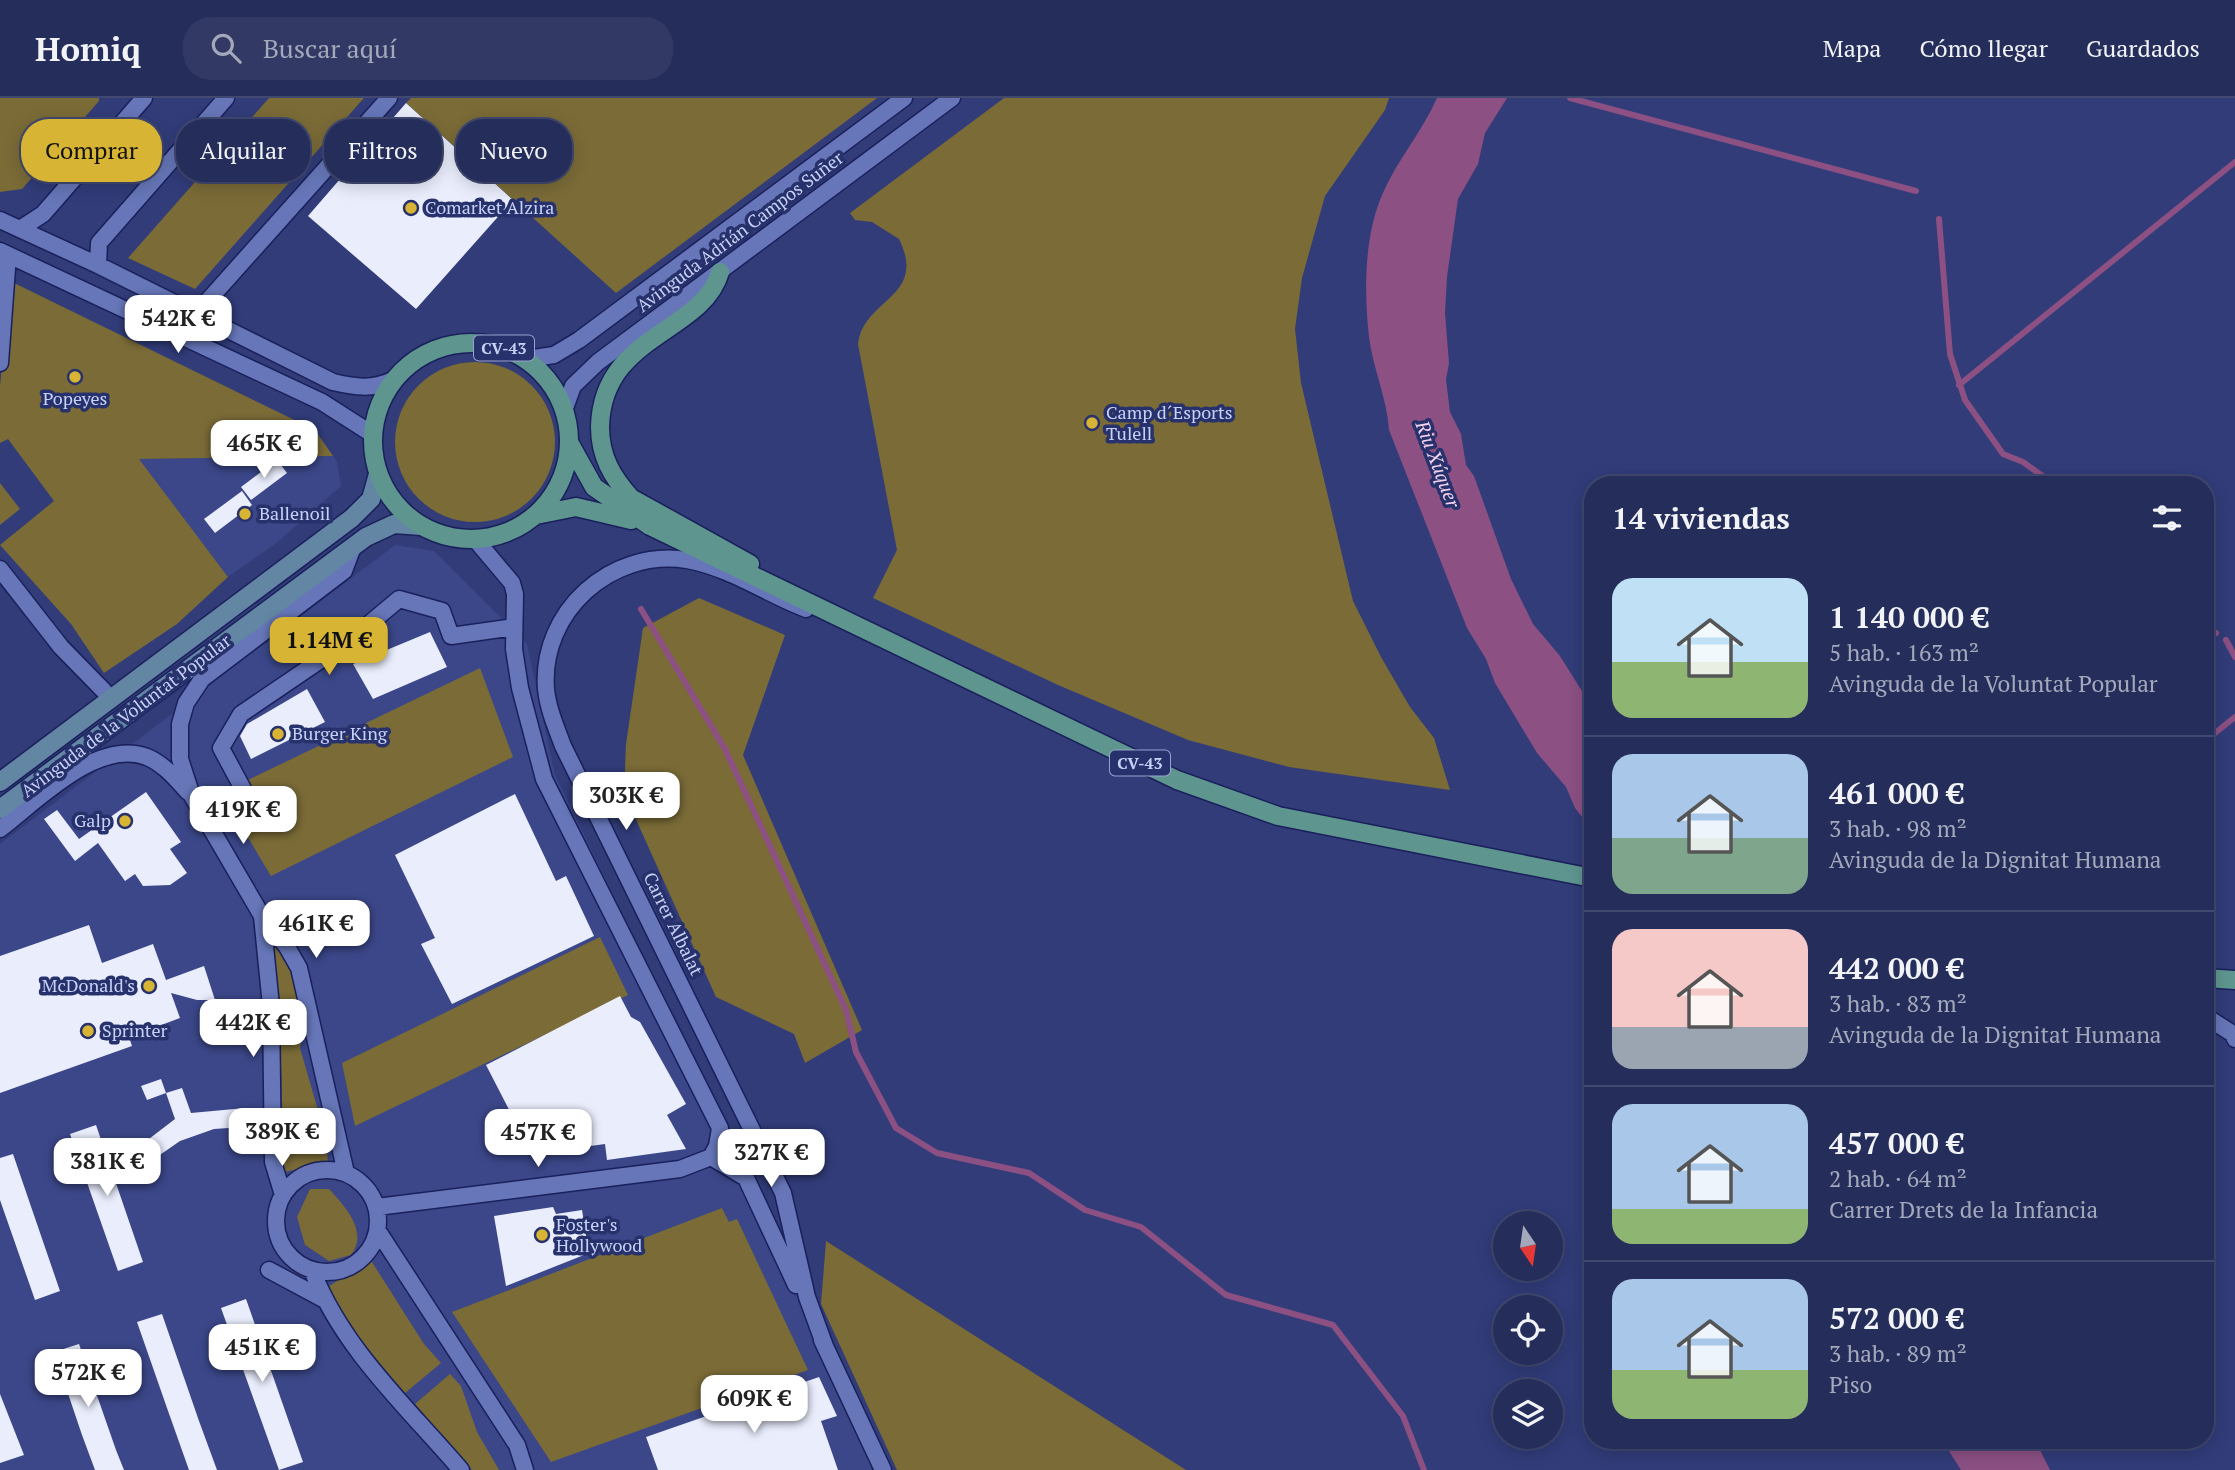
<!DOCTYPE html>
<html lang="es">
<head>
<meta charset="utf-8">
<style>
  :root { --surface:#252d5b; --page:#313964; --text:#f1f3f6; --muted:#a3a8bb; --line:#424971; --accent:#d7b434 }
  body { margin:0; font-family:"PT Serif",serif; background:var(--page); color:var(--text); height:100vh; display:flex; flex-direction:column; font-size:26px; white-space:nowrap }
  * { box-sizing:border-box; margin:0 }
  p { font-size:23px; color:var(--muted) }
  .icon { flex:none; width:38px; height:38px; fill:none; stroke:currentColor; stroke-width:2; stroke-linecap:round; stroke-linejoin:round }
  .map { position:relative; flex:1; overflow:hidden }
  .sheet { position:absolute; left:1584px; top:378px; width:630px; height:973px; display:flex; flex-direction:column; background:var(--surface); border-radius:28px; box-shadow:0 4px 18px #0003,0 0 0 2px var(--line) }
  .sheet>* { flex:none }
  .guide { position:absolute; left:21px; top:21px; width:665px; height:63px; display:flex; gap:14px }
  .needle { width:46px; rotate:167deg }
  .buttons { position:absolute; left:1493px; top:1113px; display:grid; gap:14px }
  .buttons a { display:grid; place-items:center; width:70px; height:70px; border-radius:50%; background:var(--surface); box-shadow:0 4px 18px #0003,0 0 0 2px var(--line); font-size:35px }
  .price { position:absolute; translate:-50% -60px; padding:0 16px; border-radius:14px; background:#fff; color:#222; font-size:23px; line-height:46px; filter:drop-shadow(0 2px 4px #0008) }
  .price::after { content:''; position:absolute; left:50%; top:42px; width:21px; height:16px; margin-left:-10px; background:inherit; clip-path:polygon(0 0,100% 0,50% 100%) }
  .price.current { background:var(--accent); color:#111 }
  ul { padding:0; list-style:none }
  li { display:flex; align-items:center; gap:21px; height:175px; padding:0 28px }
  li+li { border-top:2px solid var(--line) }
  li span { display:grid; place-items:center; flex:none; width:196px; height:140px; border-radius:21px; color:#555 }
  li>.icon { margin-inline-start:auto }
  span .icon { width:84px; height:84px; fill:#fffc; stroke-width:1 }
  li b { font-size:30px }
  h2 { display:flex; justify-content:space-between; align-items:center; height:84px; padding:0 28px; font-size:30px }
  .chip { padding:0 24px; border-radius:28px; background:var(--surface); box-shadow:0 4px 18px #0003,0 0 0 2px var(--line); font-size:24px; line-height:63px }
  .chip.current { background:var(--accent); color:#111 }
  header { display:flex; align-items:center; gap:42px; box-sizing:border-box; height:98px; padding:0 35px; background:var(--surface); border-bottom:2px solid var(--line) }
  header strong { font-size:33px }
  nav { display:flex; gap:38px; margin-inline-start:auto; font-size:24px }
  .search { width:490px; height:63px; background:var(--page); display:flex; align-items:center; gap:18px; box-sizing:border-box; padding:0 24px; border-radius:28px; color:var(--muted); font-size:26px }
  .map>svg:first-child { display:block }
</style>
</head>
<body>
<header>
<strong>Homiq</strong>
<div class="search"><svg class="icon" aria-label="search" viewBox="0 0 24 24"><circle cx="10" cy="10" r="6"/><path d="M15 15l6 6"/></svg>Buscar aquí</div>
<nav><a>Mapa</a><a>Cómo llegar</a><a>Guardados</a></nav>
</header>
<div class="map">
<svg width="2235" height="1372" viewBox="0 0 2235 1372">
  <rect width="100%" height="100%" fill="#313c79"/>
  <path fill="#3b4789" d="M333 358 337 364 341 388 279 443 228 479 138 361Z
    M395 447 434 453 527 546 555 677 893 1372H0V746Z"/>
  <path fill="#7a6b37" d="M0 0H99V3L22 91 0 94Z
    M269 0H364L195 191 128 160Z
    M411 0H877L616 195 406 5Z
    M1004 0H1389L1385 12 1325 98 1302 180 1295 231 1301 285 1353 503 1381 559 1410 609 1434 640 1450 692 1289 669 1188 642 1058 587 873 500 897 452 858 246C863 200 928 200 899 141L872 124 855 122 850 115Z
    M10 183 315 332 333 358 139 361 228 479 177 526 104 575 71 526 0 447 54 403 8 341 0 345V288Z
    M395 344a80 80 0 1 1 160 0a80 80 0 1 1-160 0Z
    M0 385 20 411 0 427Z
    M699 500 785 537 743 657 862 932 805 965 794 936 716 899 624 695 626 646 643 530Z
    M480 570 513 659 271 778 221 695Z
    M600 839 628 897 355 1028 342 965Z
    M281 847 293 872 306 920 300 950 326 1040 328 1065 284 1074 279 897 270 849Z
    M310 1091H329C345 1108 369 1134 351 1157L329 1163 305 1147 297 1119Z
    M722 1110 729 1124 737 1121 808 1272 551 1364 452 1214Z
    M826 1143 1186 1372H897L821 1206Z
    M370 1161 424 1246 441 1265 405 1295 338 1217 328 1189Z
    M450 1276 461 1288 477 1334 499 1372H472L415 1306Z"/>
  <path fill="#8c5083" d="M1437 0H1507L1485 35 1478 66 1458 101 1447 179 1445 215 1449 265 1446 282 1450 314 1461 336 1466 367 1474 378 1511 481 1533 526 1560 558 1592 609V731L1575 710 1566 689 1537 655 1495 585 1486 561 1467 530 1389 332C1387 300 1373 271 1369 239 1364 194 1364 139 1382 97 1397 62 1422 34 1437 0Z
    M1942 1342H2035L2050 1372H1961Z"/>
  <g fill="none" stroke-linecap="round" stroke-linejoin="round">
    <path stroke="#8c5083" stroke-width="6" d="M1570 0 1916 93
      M1939 121 1950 256 1965 302 2003 356 2023 364 2055 387
      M1959 287 2235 64
      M641 511 725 651 846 912 856 954 896 1030 937 1055 1029 1075 1085 1112 1141 1129 1226 1197 1333 1227 1403 1318 1424 1372
      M2205 530 2216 535
      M2226 542 2235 559
      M2205 643 2235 619
      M2205 831 2210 845"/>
  </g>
  <path fill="#e9edfc" d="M406 5 513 102 416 211 308 118Z
    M277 362 287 375 251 402 241 389Z
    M242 393 252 407 215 435 204 421Z
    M430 534 447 569 373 601 353 566Z
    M307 591 325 624 251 661 240 638 247 626Z
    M146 694 181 744 170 751 187 775 170 787 143 788 135 776 125 783 98 745 75 763 44 721 57 712 79 741Z
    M515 696 556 783 566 778 594 838 452 906 421 846 435 840 395 757Z
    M89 827 102 865 153 846 166 882 204 868 215 902H197L171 895 180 920 129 939 132 948 0 995V858Z
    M620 898 631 919 640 924 686 1006 667 1017 686 1051 607 1062 605 1046 532 1056 486 967Z
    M161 981 166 995 147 1002 141 988Z
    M182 990 191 1015 245 1010 243 1029 214 1031 180 1043 154 1061 145 1044 175 1021 166 995Z
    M96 1027 143 1164 118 1173 70 1036Z
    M13 1056 60 1193 35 1202 0 1102V1060Z
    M553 1109 556 1116 582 1112 589 1155 506 1188 494 1118Z
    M246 1201 303 1364 279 1372 221 1210Z
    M162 1216 199 1323 217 1372H189L167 1310 137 1224Z
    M79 1246 116 1352 124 1372H95L82 1337 54 1254Z
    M819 1279 837 1318 821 1323 838 1372H658L646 1339Z
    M0 1296 24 1357 0 1365Z"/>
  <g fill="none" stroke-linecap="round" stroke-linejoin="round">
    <g stroke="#1a205b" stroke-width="19">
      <path id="street" d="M0 122 98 167 333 284C355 289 371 292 393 282
        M20 131 43 116 144 0
        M0 153 322 304 372 336
        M98 167 99 145 226 0
        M196 216 389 0
        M527 261 554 257 579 242 904 0
        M0 265 8 157
        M565 310 573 288 598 264 952 0
        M475 441 512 485 515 496 514 551 520 590 544 681 720 1030 717 1048 711 1059
        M0 471 61 549 104 593
        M806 511C767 496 728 469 687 462 611 450 540 514 546 591 548 611 556 629 563 648L783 1095 807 1199 826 1251
        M205 719 243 691 221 650 241 616 350 542 399 501 442 513 451 538 514 529
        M0 731C37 703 97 640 147 659 164 666 176 681 188 694
        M262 818 271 908 273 1064 283 1097
        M2205 918 2233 936 2235 941
        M711 1059 746 1080 796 1187
        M276 1123a51 51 0 1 1 102 0a51 51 0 1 1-102 0Z
        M346 1075 299 870 287 849 262 818 192 698 180 661V626L186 605 202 581 344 473 353 449
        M377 1109 680 1071 711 1059
        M378 1133 517 1347 525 1372
        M269 1172 323 1201
        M312 1172C342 1250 407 1309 461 1372
        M822 1242 883 1372"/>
    </g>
    <g stroke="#1a205b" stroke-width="21">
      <path id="secondary" d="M0 684 352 420 371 401 378 376
        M0 711 366 439 394 426 421 428"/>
    </g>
    <g stroke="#1a205b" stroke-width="21">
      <path id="primary" d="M720 174C702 236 602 236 600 329 600 358 612 379 631 400L750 466
        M373 343a98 98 0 1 1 196 0a98 98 0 1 1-196 0Z
        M570 346 594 389 650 428 1177 682 1278 718 1592 780
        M536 417 576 409 631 422
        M2205 880 2235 882"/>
    </g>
    <use href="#street" stroke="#6676b8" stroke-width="16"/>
    <use href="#secondary" stroke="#6286a4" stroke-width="18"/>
    <use href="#primary" stroke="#5e968f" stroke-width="18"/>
  </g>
  <g fill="#d7b434" stroke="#27316c" stroke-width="2.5">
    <circle cx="411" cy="110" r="7"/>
    <circle cx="75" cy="279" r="7"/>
    <circle cx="1092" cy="325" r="7"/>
    <circle cx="245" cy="416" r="7"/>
    <circle cx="278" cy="636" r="7"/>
    <circle cx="125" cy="723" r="7"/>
    <circle cx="149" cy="888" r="7"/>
    <circle cx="88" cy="933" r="7"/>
    <circle cx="542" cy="1137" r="7"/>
  </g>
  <g text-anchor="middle" stroke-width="7" stroke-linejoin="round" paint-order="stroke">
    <g fill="#27316c" stroke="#98a2cd" stroke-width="2">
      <rect x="474" y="237.5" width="60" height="25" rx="5"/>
      <rect x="1110" y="652.5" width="60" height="25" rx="5"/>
    </g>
    <g font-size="16" font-weight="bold" fill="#c8d2f7">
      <text x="504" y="256">CV-43</text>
      <text x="1140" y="671">CV-43</text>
    </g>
    <g font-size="18" fill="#c8d2f7" stroke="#27316c" text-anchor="start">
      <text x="425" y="116">Comarket Alzira</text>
      <text x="75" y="307" text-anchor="middle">Popeyes</text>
      <text x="1106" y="321">Camp d´Esports<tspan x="1106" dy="21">Tulell</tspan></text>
      <text x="259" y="422">Ballenoil</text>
      <text x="292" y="642">Burger King</text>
      <text x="111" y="729" text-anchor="end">Galp</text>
      <text x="135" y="894" text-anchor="end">McDonald's</text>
      <text x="102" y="939">Sprinter</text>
      <text x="556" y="1133">Foster's<tspan x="556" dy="21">Hollywood</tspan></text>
    </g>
    <g font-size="18" fill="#c8d2f7" stroke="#27316c">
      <text transform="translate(740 134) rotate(-37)" y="6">Avinguda Adrián Campos Suñer</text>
      <text transform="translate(126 618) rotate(-37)" y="6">Avinguda de la Voluntat Popular</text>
      <text transform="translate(673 826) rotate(64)" y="6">Carrer Albalat</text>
    </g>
    <g font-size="19" font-style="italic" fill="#f6d3ef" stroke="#27316c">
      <text transform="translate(1438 366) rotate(69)" y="7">Riu Xúquer</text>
    </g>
  </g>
</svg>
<div class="buttons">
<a><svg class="needle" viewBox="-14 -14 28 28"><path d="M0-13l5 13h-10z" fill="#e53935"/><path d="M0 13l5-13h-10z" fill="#a3a8bb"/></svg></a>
<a><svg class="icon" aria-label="locate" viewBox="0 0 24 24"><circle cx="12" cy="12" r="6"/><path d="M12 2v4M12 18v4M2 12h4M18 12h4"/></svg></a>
<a><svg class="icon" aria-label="layers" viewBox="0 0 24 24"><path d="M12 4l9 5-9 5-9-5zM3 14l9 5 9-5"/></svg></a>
</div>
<b class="price" style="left:178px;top:257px">542K €</b>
<b class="price" style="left:264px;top:382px">465K €</b>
<b class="price current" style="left:329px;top:579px">1.14M €</b>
<b class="price" style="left:626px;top:734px">303K €</b>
<b class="price" style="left:243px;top:748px">419K €</b>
<b class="price" style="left:316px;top:862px">461K €</b>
<b class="price" style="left:253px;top:961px">442K €</b>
<b class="price" style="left:282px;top:1070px">389K €</b>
<b class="price" style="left:538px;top:1071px">457K €</b>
<b class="price" style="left:771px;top:1091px">327K €</b>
<b class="price" style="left:107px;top:1100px">381K €</b>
<b class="price" style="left:262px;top:1286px">451K €</b>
<b class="price" style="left:88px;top:1311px">572K €</b>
<b class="price" style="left:754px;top:1337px">609K €</b>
<div class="guide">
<a class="chip current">Comprar</a>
<a class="chip">Alquilar</a>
<a class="chip">Filtros</a>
<a class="chip">Nuevo</a>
</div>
<section class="sheet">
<h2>14 viviendas<svg class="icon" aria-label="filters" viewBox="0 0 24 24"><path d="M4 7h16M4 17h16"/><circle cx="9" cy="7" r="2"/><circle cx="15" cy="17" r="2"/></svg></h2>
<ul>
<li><span style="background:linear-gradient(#bfe0f5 60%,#8fb573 0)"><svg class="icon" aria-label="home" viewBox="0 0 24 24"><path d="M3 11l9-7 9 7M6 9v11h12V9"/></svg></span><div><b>1 140 000 €</b><p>5 hab. · 163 m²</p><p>Avinguda de la Voluntat Popular</p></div></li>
<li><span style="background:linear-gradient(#a9c7e8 60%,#7fa58c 0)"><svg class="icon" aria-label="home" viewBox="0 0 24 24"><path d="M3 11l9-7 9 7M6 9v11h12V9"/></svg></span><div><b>461 000 €</b><p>3 hab. · 98 m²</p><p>Avinguda de la Dignitat Humana</p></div></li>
<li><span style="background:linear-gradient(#f6c9c9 70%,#9aa5b1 0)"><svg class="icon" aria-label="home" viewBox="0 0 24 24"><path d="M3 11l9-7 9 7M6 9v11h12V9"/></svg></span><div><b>442 000 €</b><p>3 hab. · 83 m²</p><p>Avinguda de la Dignitat Humana</p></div></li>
<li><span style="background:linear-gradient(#a9c7e8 75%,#8fb573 0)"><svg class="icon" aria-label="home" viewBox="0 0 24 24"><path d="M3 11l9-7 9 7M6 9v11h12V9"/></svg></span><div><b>457 000 €</b><p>2 hab. · 64 m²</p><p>Carrer Drets de la Infancia</p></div></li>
<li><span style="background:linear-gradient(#a9c7e8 65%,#8fb573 0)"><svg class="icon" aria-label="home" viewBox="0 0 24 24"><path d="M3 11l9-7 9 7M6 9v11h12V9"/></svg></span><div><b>572 000 €</b><p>3 hab. · 89 m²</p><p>Piso</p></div></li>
</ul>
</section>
</div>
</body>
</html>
